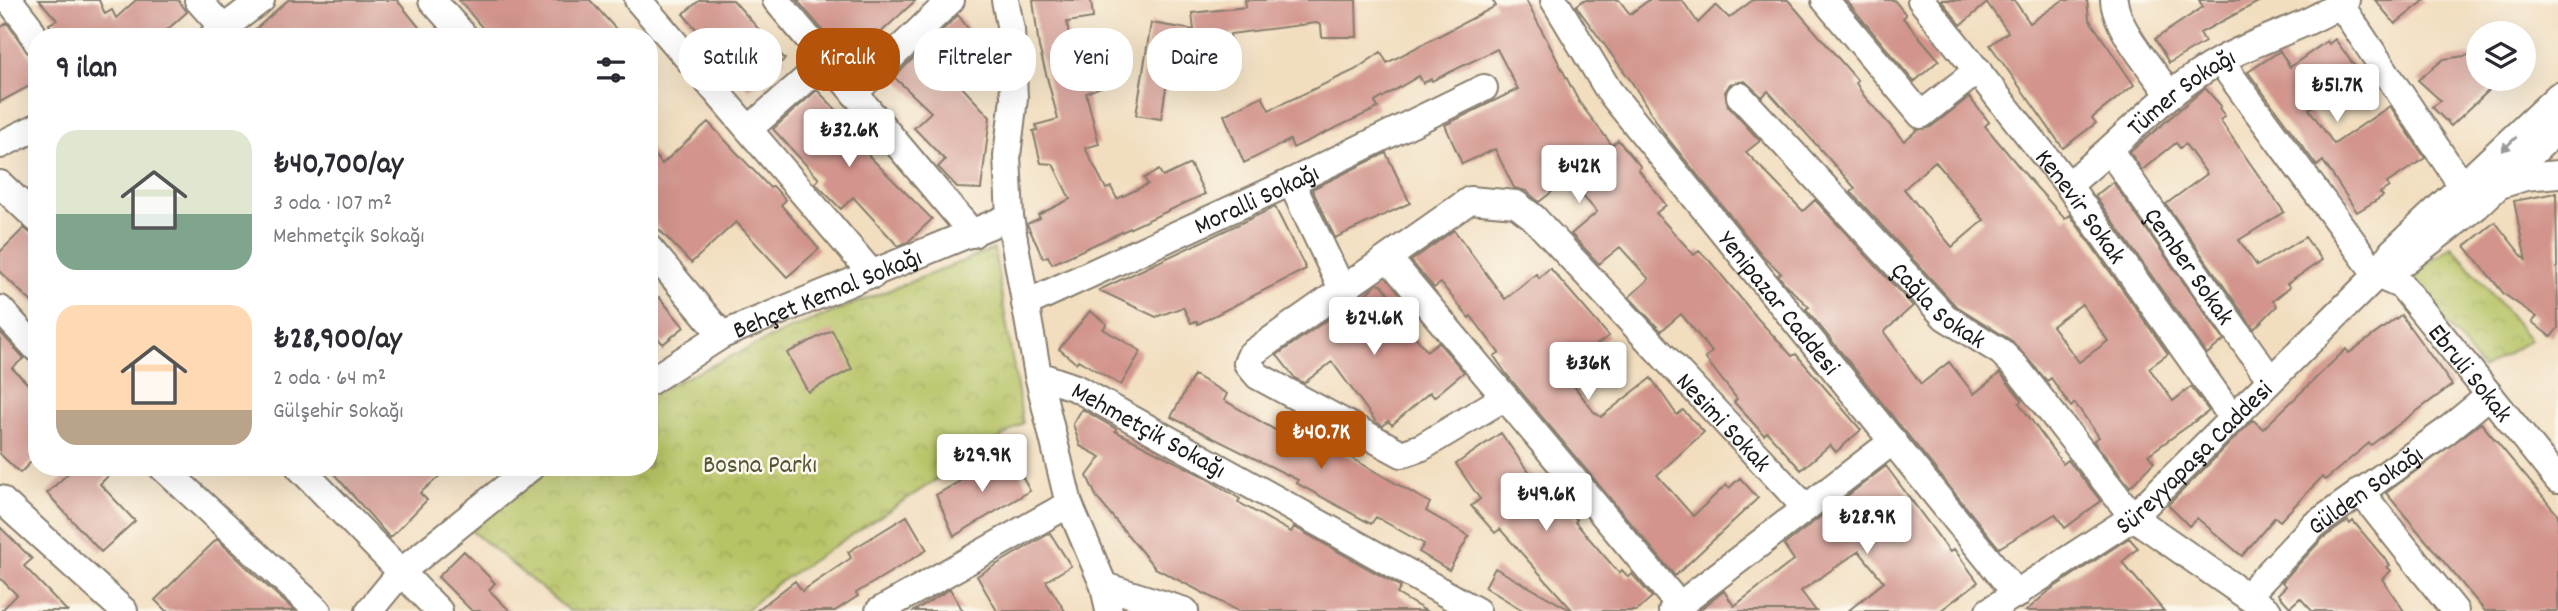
<!DOCTYPE html>
<html lang="tr">
<head>
<meta charset="utf-8">
<style>
  :root { --surface:#fff; --page:#f2f2f3; --text:#2b2b33; --muted:#7c7c81; --accent:#b45309 }
  body { margin:0; font-family:Dekko,sans-serif; background:var(--page); color:var(--text); height:100vh; display:flex; flex-direction:column; font-size:26px; white-space:nowrap }
  * { box-sizing:border-box; margin:0 }
  p { font-size:23px; color:var(--muted) }
  .icon { flex:none; width:38px; height:38px; fill:none; stroke:currentColor; stroke-width:2; stroke-linecap:round; stroke-linejoin:round }
  .map { position:relative; flex:1; overflow:hidden }
  .sheet { position:absolute; left:28px; top:28px; width:630px; height:448px; display:flex; flex-direction:column; background:var(--surface); border-radius:28px; box-shadow:0 7px 28px #0002 }
  .sheet>* { flex:none }
  .guide { position:absolute; left:679px; top:28px; width:665px; height:63px; display:flex; gap:14px }
  .fabs { position:absolute; left:2466px; top:21px; display:grid; gap:14px }
  .fabs a { display:grid; place-items:center; width:70px; height:70px; border-radius:50%; background:var(--surface); box-shadow:0 7px 28px #0002; font-size:35px }
  .price { position:absolute; translate:-50% -60px; padding:0 16px; border-radius:7px; background:#fff; color:#222; font-size:23px; line-height:46px; filter:drop-shadow(0 2px 4px #0008) }
  .price::after { content:''; position:absolute; left:50%; top:42px; width:21px; height:16px; margin-left:-10px; background:inherit; clip-path:polygon(0 0,100% 0,50% 100%) }
  .price.on { background:var(--accent); color:#fff }
  ul { padding:0; list-style:none }
  li { display:flex; align-items:center; gap:21px; height:175px; padding:0 28px }
  li span { display:grid; place-items:center; flex:none; width:196px; height:140px; border-radius:21px; color:#555 }
  li>.icon { margin-inline-start:auto }
  span .icon { width:84px; height:84px; fill:#fffc; stroke-width:1 }
  li b { font-size:30px }
  h2 { display:flex; justify-content:space-between; align-items:center; height:84px; padding:0 28px; font-size:30px }
  .tag { padding:0 24px; border-radius:28px; background:var(--surface); box-shadow:0 7px 28px #0002; font-size:24px; line-height:63px }
  .tag.on { background:var(--accent); color:#fff }
  .map>svg:first-child { display:block }
</style>
</head>
<body>
<div class="map">
<svg width="2558" height="611" viewBox="0 0 2558 611">
  <defs>
    <pattern id="park-crowns" width="20" height="18" patternUnits="userSpaceOnUse" patternTransform="scale(1.75)"><rect width="20" height="18" fill="#b7c365"/><path d="M2 6a3 3 0 1 1 6 0M12 15a3 3 0 1 1 6 0" fill="none" stroke="#9da757"/></pattern>
  </defs>
  <rect width="100%" height="100%" fill="#fbf7ec"/>
  <filter id="ink" filterUnits="userSpaceOnUse"><feTurbulence type="fractalNoise" baseFrequency=".0143" numOctaves="2"/><feDisplacementMap in="SourceGraphic" scale="14" xChannelSelector="R" yChannelSelector="G"/><feConvolveMatrix kernelMatrix="1 2 1 2 8 2 1 2 1" color-interpolation-filters="sRGB"/></filter>
  <filter id="wash" filterUnits="userSpaceOnUse"><feTurbulence type="fractalNoise" baseFrequency=".00686" numOctaves="4" result="noise"/><feDisplacementMap in="SourceGraphic" scale="28" xChannelSelector="R" yChannelSelector="G"/><feGaussianBlur stdDeviation="1.57" result="paint"/><feColorMatrix in="noise" values="0 0 0 0 0 0 0 0 0 0 0 0 0 0 0 0 0 1.4 0 .05"/><feComposite in="paint" operator="in"/></filter>
  <g filter="url(#wash)">
    <rect width="100%" height="100%" fill="#f2debf"/>
    <path fill="url(#park-crowns)" stroke="#6a7040" stroke-width="2" d="M2452 246 2530 340 2482 369 2411 277Z
      M994 249 1023 423 775 585 745 611H569L469 529 554 467H649V398L663 388 790 329Z"/>
    <g id="blocks">
      <path fill="#d2948c" fill-rule="evenodd" d="M39 0H99L105 14 112 10 116 18 136 0H178L187 12 159 37H55L49 24 57 20Z
        M288 0H397L427 37H247Z
        M459 0H590L623 37H490Z
        M700 0H733L785 59 749 90 683 14Z
        M797 0H916L849 62Z
        M1033 0H1091L1093 18 1067 22 1072 57 1104 52 1111 83 1086 93 1099 144 1085 148 1106 189 1111 187 1117 199 1148 184 1144 178 1159 170 1163 177 1190 164 1205 194 1052 264 1048 256 1043 258 1027 224 1040 218 1038 215 1070 199 1053 164 1041 163 1033 131 1037 130 1036 125 1058 119 1039 47Z
        M1245 0H1356L1357 37H1322L1321 25 1316 23 1230 34 1233 56 1170 63 1161 119 1136 115 1151 23 1194 30 1192 13 1246 7Z
        M1492 0H1526L1579 102 1612 145 1618 140 1641 167 1638 169 1666 205 1656 213 1694 255 1699 251 1709 260 1758 319 1792 356 1796 354 1861 430 1836 452 1830 445 1801 470 1767 432 1764 435 1734 402 1737 399 1705 358 1712 352 1681 314 1661 331 1629 297 1649 279 1620 247 1599 264 1571 234 1597 212 1568 179 1539 202 1526 191 1514 188 1495 149 1462 164 1445 125 1518 89 1497 49 1432 81 1431 79 1423 83 1419 76 1375 102 1378 108 1293 148 1290 140 1244 163 1224 115 1262 96 1269 110 1355 70 1381 52 1387 63 1496 6Z
        M1584 0H1619L1630 14 1649 0H1682L1698 23 1716 5 1729 18 1753 0H1788L1858 81 1856 83 1864 96 1904 141 1917 130 1931 127 1969 97 1989 122 1985 126 2030 180 2065 219 2070 215 2168 354 2149 368 2173 401 2191 387 2209 411 2148 455 2154 462 2130 487 2093 441 2099 437 2075 403 2071 407 2051 378 2047 381 2012 341 1955 305 1851 192 1855 188 1768 91 1762 97 1745 81 1730 84 1725 92 1728 106 1760 141 1746 152 1803 211 1815 200 1913 306 1884 332 1921 384 1949 362 1974 394 2000 373 2022 400 2019 403 2063 464 2068 460 2101 501 2065 528 2055 514 1999 548 1806 309 1809 307 1785 284 1778 275 1781 273 1762 255 1665 135 1631 81 1576 6ZM1935 161 1984 220 1952 247 1904 189ZM2082 304 2108 341 2079 362 2052 326Z
        M1846 0H1894L1906 15 1903 18 1939 60 1914 82Z
        M1941 0H2014L2030 23 2063 0H2087L2089 19 2134 85 2092 118 2096 123 2063 148 1990 45 2008 32 1987 3 1961 25Z
        M2199 0H2262L2200 33 2205 42 2169 63 2155 39 2203 7Z
        M2375 0H2425L2395 24Z
        M958 15 976 39 944 68 990 117 981 189 958 188 938 167 945 160 914 128 931 112 894 77Z
        M7 23 37 66V82L0 102V28Z
        M2335 39 2358 71 2349 77 2351 79 2309 109 2334 144 2390 106 2425 158 2387 183 2389 187 2380 193 2383 196 2357 212 2323 161 2317 166 2248 72 2280 51 2290 67 2327 41 2329 44Z
        M2478 54V79H2501L2451 126 2432 107 2441 101 2418 80 2444 59Z
        M2205 88 2221 106 2219 108 2225 116 2220 120 2284 212 2239 240 2257 266 2305 237 2322 260 2287 284 2290 287 2273 301 2277 306 2254 329 2166 204 2207 174 2185 144 2180 148 2176 143 2142 170 2130 152Z
        M817 90 852 126 845 132 932 219 908 242 898 246 853 197 841 209 815 183 819 179 773 129Z
        M708 122 770 188 773 186 786 200 781 205 819 249 787 277 736 222 691 263 649 219V148L662 164Z
        M1386 153 1410 203 1335 238 1312 189Z
        M2113 182 2224 340 2207 354 2095 196Z
        M2556 193 2558 328 2551 337 2532 322 2537 317 2504 294 2465 246 2495 222 2526 261 2514 201Z
        M1275 207 1306 269 1198 324 1197 321 1191 323 1183 307 1156 317 1099 290Z
        M24 228 37 238V307L0 272V252Z
        M1454 230 1505 299 1536 274 1539 278 1550 268 1609 336 1561 369 1594 412 1601 417 1651 378 1677 415 1683 410 1704 432 1657 475 1693 516 1726 485 1729 488 1740 478 1758 498 1675 576 1507 375 1494 356 1499 353 1471 316 1469 318 1441 283 1434 288 1411 261Z
        M1377 284 1382 285 1403 312 1398 316 1427 351 1438 342 1464 372 1434 397 1430 392 1392 425 1388 421 1383 426 1376 422 1332 362 1304 383 1295 378 1277 355 1334 315 1337 319Z
        M659 297 684 327 663 344 649 328V305Z
        M1090 311 1107 324 1103 329 1141 351 1121 385 1078 360 1076 363 1059 349Z
        M2401 315 2452 385 2371 445 2369 443 2325 480 2322 477 2280 521 2275 517 2242 556 2197 518 2189 526 2168 505 2253 420 2263 429 2346 349 2349 353Z
        M832 330 852 369 808 392 787 353Z
        M0 332 24 358 12 368 37 393V456L20 473 0 454Z
        M1194 375 1227 394 1224 400 1277 431 1279 427 1316 446 1320 440 1430 503 1426 511 1469 536 1449 570 1419 552 1424 544 1376 517 1371 524 1296 483 1298 480 1171 417Z
        M1082 409 1116 429 1115 431 1201 475 1240 499 1238 502 1291 532 1294 527 1401 587 1397 594 1426 611H1238L1155 568 1097 498 1087 476 1101 457 1080 446 1073 424Z
        M2481 423 2558 515V611H2485L2386 493Z
        M1501 433 1524 466 1558 505 1561 502 1577 520 1575 522 1619 573 1622 570 1628 577 1632 574 1652 597 1636 611H1573L1500 529 1495 533 1471 506 1480 499 1456 464Z
        M1009 453 1030 491 954 536 936 495Z
        M1886 466 1950 552 1954 549 1978 582 1940 611H1848L1884 582 1859 551 1801 591 1816 611H1698L1724 591 1734 606 1754 591 1794 560 1784 545Z
        M75 467H117L100 484 135 521 101 552 47 493Z
        M328 467H450L420 493 427 500 390 538Z
        M907 516 927 550 856 593 858 596 835 611H756L795 581 802 591 851 558 848 552Z
        M2348 521 2350 524 2353 521 2390 565 2387 567 2391 571 2382 579 2404 611H2312L2300 598 2290 607 2278 594 2286 586 2282 582 2323 538Z
        M0 527 32 559 24 566 67 611H1L17 595 0 578Z
        M1050 533 1071 566 1046 581 1065 611H997L977 576Z
        M2129 538 2138 548 2122 562 2164 611H2026L2050 590Z
        M217 539 256 576 295 611H166L155 600Z
        M464 551 495 583 489 590 510 611H472L438 577Z
        M1495 568 1572 611H1524L1485 587Z
        M950 589 963 611H914Z"/>
    </g>
  </g>
  <g filter="url(#ink)">
    <use href="#blocks" fill-opacity="0" stroke="#877d6e" stroke-width="2"/>
    <g fill="none" stroke-linecap="round" stroke-linejoin="round">
      <g stroke="#877d6e" stroke-width="30">
        <g id="minor">
          <path d="M9 0 29 26 37 42"/>
          <path d="M198 0 231 37"/>
          <path d="M432 0 465 37"/>
          <path d="M638 0 873 275"/>
          <path d="M776 0 973 234"/>
          <path d="M1005 0 1011 30 1014 98 1007 156 1010 217 1038 375 1069 504 1104 586 1109 611"/>
          <path id="s1" d="M1554 0 1609 91 2017 595"/>
          <path d="M1825 0 1921 115 1978 70"/>
          <path id="s2" d="M1921 0 2068 185 2232 417"/>
          <path d="M2114 0C2116 29 2153 70 2170 95"/>
          <path d="M2340 4 2463 187"/>
          <path d="M212 37 261 0"/>
          <path d="M2220 61 2377 275"/>
          <path d="M854 93 951 0"/>
          <path id="s3" d="M1740 96 1945 317 2001 352 2016 367 2133 517 2268 611"/>
          <path d="M750 128 825 62"/>
          <path d="M0 145 37 127"/>
          <path id="s4" d="M2110 151 2270 379"/>
          <path d="M1291 182 1343 291"/>
          <path d="M0 184 37 219"/>
          <path d="M2503 184 2525 177 2558 174"/>
          <path id="s5" d="M2068 185C2119 145 2163 92 2221 60 2261 38 2309 26 2346 0"/>
          <path d="M649 248 722 335"/>
          <path d="M1389 259 1679 605"/>
          <path d="M2401 264 2477 206 2558 129"/>
          <path id="s6" d="M2377 275 2402 286 2558 480"/>
          <path id="s7" d="M1025 304 1291 182 1484 88"/>
          <path d="M0 309 37 349"/>
          <path id="s8" d="M1038 375 1076 388 1477 611"/>
          <path id="s9" d="M649 382 722 335 1010 217"/>
          <path id="s10" d="M1505 397 1422 447 1402 454 1258 376 1247 363 1251 354 1470 200 1516 204 1533 217 1806 508"/>
          <path d="M162 467 318 611"/>
          <path d="M299 467 439 611"/>
          <path d="M2360 491 2455 611"/>
          <path d="M0 499 124 611"/>
          <path d="M1104 586 1185 611"/>
          <path id="s11" d="M2248 595 2313 526 2445 432 2490 395"/>
          <path d="M369 611 402 571 531 467"/>
          <path d="M879 611 1069 504"/>
          <path d="M1672 611 1893 441"/>
          <path id="s12" d="M1989 611 2133 517 2377 275 2392 252 2558 96"/>
        </g>
      </g>
      <use href="#minor" stroke="#fff" stroke-width="26"/>
    </g>
    <defs><path id="oneway-solid" d="M-6-.8H1V-3.2L6.5 0L1 3.2V.8H-6Z" transform="scale(1.75)"/></defs>
    <use fill="#999" href="#oneway-solid" transform="translate(2509 144) rotate(136)"/>
  </g>
  <g text-anchor="middle" stroke-width="5" stroke-linejoin="round" paint-order="stroke">
    <g font-size="26" fill="#1c1c1c" stroke="#fbf7ec">
      <text dy="9" stroke="none"><textPath href="#s5" startOffset="147">Tümer Sokağı</textPath></text>
      <text dy="9" stroke="none"><textPath href="#s7" startOffset="254">Moralli Sokağı</textPath></text>
      <text dy="9" stroke="none"><textPath href="#s2" startOffset="261">Kenevir Sokak</textPath></text>
      <text dy="9" stroke="none"><textPath href="#s4" startOffset="140">Çember Sokak</textPath></text>
      <text dy="9" stroke="none"><textPath href="#s9" startOffset="200">Behçet Kemal Sokağı</textPath></text>
      <text dy="9" stroke="none"><textPath href="#s1" startOffset="378">Yenipazar Caddesi</textPath></text>
      <text dy="9" stroke="none"><textPath href="#s3" startOffset="289">Çağla Sokak</textPath></text>
      <text dy="9" stroke="none"><textPath href="#s6" startOffset="138">Ebruli Sokak</textPath></text>
      <text dy="9" stroke="none"><textPath href="#s10" startOffset="924">Nesimi Sokak</textPath></text>
      <text dy="9" stroke="none"><textPath href="#s8" startOffset="124">Mehmetçik Sokağı</textPath></text>
      <text dy="9" stroke="none"><textPath href="#s12" startOffset="257">Süreyyapaşa Caddesi</textPath></text>
      <text dy="9" stroke="none"><textPath href="#s11" startOffset="158">Gülden Sokağı</textPath></text>
    </g>
    <g font-size="26" fill="#525636" stroke="#fbf7ec">
      <text x="760" y="472">Bosna Parkı</text>
    </g>
  </g>
</svg>
<div class="fabs">
<a><svg class="icon" aria-label="layers" viewBox="0 0 24 24"><path d="M12 4l9 5-9 5-9-5zM3 14l9 5 9-5"/></svg></a>
</div>
<b class="price" style="left:2337px;top:124px">₺51.7K</b>
<b class="price" style="left:849px;top:169px">₺32.6K</b>
<b class="price" style="left:1579px;top:205px">₺42K</b>
<b class="price" style="left:1374px;top:357px">₺24.6K</b>
<b class="price" style="left:1588px;top:402px">₺36K</b>
<b class="price on" style="left:1321px;top:471px">₺40.7K</b>
<b class="price" style="left:982px;top:494px">₺29.9K</b>
<b class="price" style="left:1546px;top:533px">₺49.6K</b>
<b class="price" style="left:1867px;top:556px">₺28.9K</b>
<div class="guide">
<a class="tag">Satılık</a>
<a class="tag on">Kiralık</a>
<a class="tag">Filtreler</a>
<a class="tag">Yeni</a>
<a class="tag">Daire</a>
</div>
<section class="sheet">
<h2>9 ilan<svg class="icon" aria-label="filters" viewBox="0 0 24 24"><path d="M4 7h16M4 17h16"/><circle cx="9" cy="7" r="2"/><circle cx="15" cy="17" r="2"/></svg></h2>
<ul>
<li><span style="background:linear-gradient(#dfe7d0 60%,#7fa58c 0)"><svg class="icon" aria-label="home" viewBox="0 0 24 24"><path d="M3 11l9-7 9 7M6 9v11h12V9"/></svg></span><div><b>₺40,700/ay</b><p>3 oda · 107 m²</p><p>Mehmetçik Sokağı</p></div></li>
<li><span style="background:linear-gradient(#ffd9b3 75%,#b9a48a 0)"><svg class="icon" aria-label="home" viewBox="0 0 24 24"><path d="M3 11l9-7 9 7M6 9v11h12V9"/></svg></span><div><b>₺28,900/ay</b><p>2 oda · 64 m²</p><p>Gülşehir Sokağı</p></div></li>
</ul>
</section>
</div>
</body>
</html>
